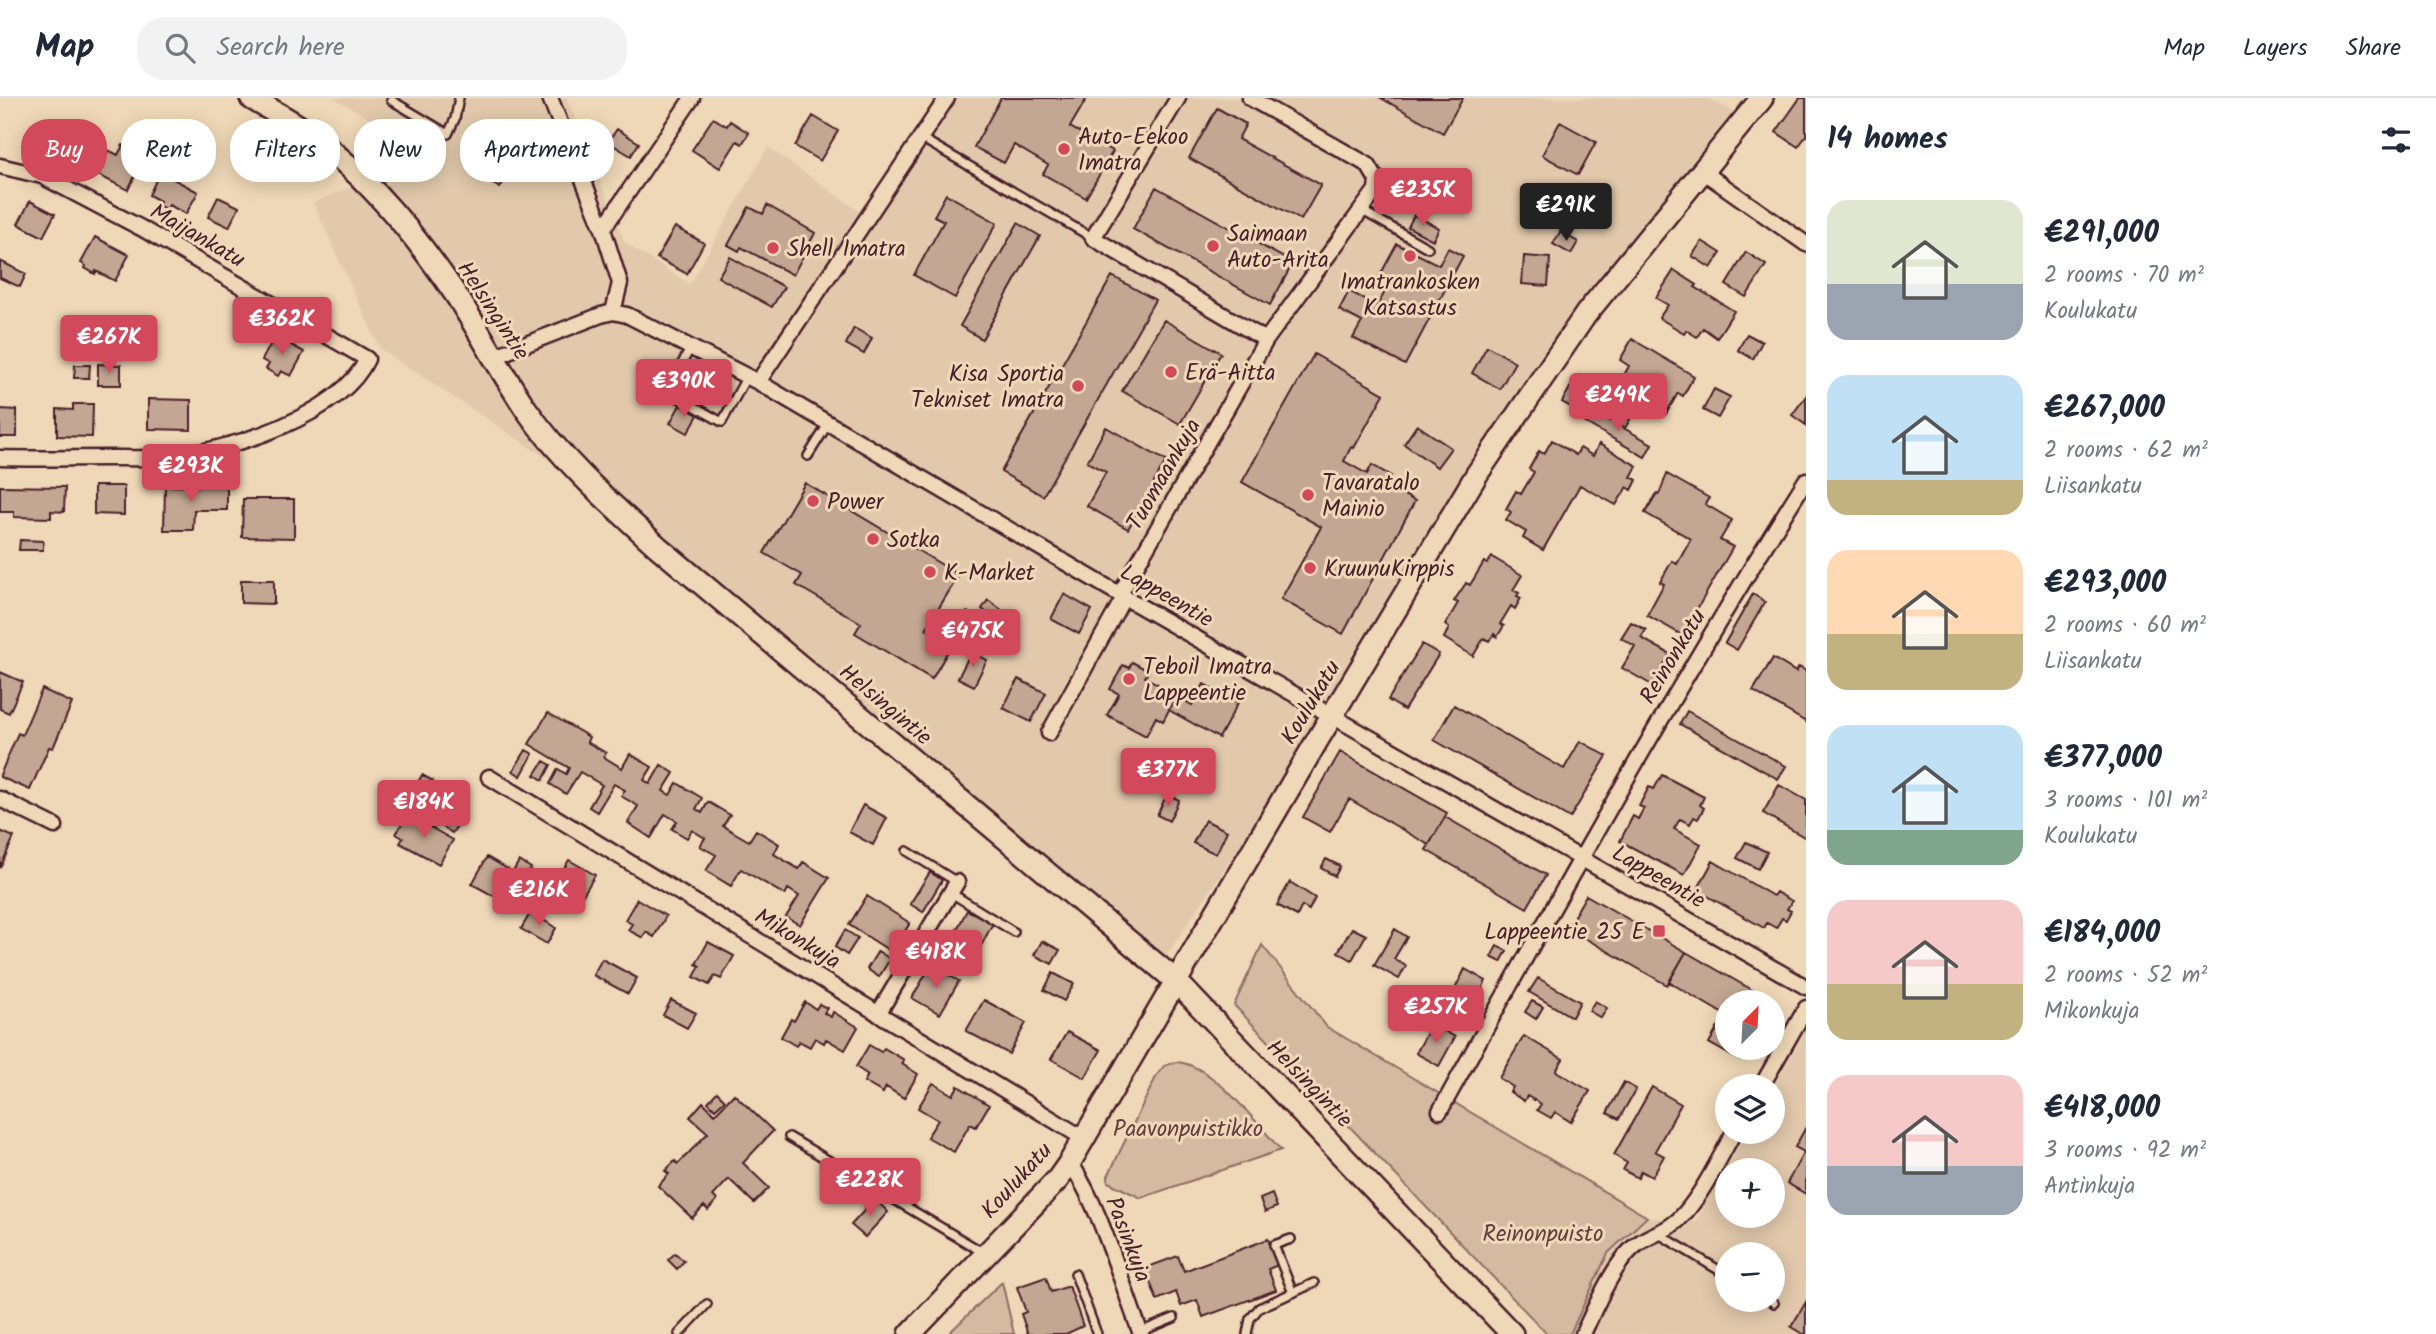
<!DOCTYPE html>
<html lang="en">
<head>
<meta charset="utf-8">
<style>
  :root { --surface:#fff; --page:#f2f2f3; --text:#1f2937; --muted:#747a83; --line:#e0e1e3; --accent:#d1495b }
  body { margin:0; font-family:Kalam,sans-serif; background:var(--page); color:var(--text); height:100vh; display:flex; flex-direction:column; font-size:26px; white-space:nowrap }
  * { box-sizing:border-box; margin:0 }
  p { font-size:23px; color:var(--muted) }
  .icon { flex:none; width:38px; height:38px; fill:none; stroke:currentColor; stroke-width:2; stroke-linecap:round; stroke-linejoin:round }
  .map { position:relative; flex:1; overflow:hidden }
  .panel { display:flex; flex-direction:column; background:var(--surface); width:630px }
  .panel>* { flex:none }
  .hud { position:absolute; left:21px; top:21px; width:665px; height:63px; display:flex; gap:14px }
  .needle { width:46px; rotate:24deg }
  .tools { position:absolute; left:1715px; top:892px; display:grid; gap:14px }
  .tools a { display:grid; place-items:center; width:70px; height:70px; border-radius:50%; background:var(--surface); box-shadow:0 4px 18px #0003; font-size:35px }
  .price { position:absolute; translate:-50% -60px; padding:0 16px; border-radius:7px; background:var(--accent); color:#fff; font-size:23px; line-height:46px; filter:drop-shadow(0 2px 4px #0008) }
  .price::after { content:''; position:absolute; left:50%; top:42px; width:21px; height:16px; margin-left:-10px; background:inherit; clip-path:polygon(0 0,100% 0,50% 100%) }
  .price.active { background:#222; color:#fff }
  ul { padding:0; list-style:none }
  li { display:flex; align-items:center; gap:21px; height:175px; padding:0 21px }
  li span { display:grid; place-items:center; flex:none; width:196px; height:140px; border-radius:21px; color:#555 }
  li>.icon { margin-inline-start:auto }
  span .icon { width:84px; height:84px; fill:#fffc; stroke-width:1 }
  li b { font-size:30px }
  h2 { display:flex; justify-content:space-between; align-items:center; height:84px; padding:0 21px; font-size:30px }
  .pill { padding:0 24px; border-radius:28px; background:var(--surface); box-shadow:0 4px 18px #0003; font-size:24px; line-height:63px }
  .pill.active { background:var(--accent); color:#fff }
  header { display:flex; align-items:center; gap:42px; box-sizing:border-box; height:98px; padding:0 35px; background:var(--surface); border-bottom:2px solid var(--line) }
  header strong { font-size:33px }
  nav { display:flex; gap:38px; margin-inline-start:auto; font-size:24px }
  .search { width:490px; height:63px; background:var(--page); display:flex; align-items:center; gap:18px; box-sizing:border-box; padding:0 24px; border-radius:28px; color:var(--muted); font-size:26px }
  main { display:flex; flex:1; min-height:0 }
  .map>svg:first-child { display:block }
</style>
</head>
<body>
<header>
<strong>Map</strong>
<div class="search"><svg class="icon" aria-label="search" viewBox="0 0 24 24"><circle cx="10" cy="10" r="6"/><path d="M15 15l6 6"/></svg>Search here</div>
<nav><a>Map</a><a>Layers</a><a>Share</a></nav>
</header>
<main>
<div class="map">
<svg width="1806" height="1236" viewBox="0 0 1806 1236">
  <rect width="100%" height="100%" fill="#efd8b7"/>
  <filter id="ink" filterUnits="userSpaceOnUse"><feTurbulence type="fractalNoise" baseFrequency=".0143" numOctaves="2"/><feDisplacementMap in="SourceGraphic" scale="14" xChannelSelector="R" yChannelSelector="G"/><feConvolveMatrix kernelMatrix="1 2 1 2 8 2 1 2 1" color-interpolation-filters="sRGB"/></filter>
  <g filter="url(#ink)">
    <path fill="#e2c9ac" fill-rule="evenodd" d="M334 0H567L625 145 690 186 768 49 859 113 941 0H1707L1754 24 1590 227 1164 861 662 436 380 251 313 105 429 55Z
      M1806 932V1236H1570L1608 1155 1647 1119 1695 1124 1747 1034H1773V990ZM1727 1073H1773V1118H1727ZM1727 1157H1773V1202H1727Z"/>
    <path fill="#d4baa0" stroke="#8f6c66" stroke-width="2" d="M1262 847 1327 929 1647 1119 1608 1155 1570 1236H1547L1234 907Z
      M1177 964C1214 967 1256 1025 1281 1052L1141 1100 1108 1084V1078L1157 977 1164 968Z
      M1002 1184 1014 1236H948Z"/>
    <path fill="#c3a792" stroke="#4a1f2b" stroke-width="2" d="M1001 0H1087L1070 29 1113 53 1086 100 1043 76 1048 67 1014 47 1004 65 974 49Z
      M1381 0H1463L1443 35Z
      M1800 0H1806V38L1798 49 1776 34Z
      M1217 10 1246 26 1238 41 1321 87 1301 122 1189 60Z
      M813 18 838 33 820 63 795 48Z
      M713 20 727 28 730 23 749 35 742 46 737 43 720 70 692 52Z
      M1560 24 1596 44 1578 77 1542 57Z
      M68 28 86 37 75 59 57 50Z
      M617 31 639 45 631 58 608 44Z
      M123 47 145 58 128 92 96 76 108 52 118 57Z
      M489 55 513 68 500 90 477 77Z
      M160 74 198 94 186 116 169 107 167 112 158 107 160 103 149 97Z
      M1156 89 1293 165 1270 207 1133 131Z
      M946 96 997 125 955 200 914 177 944 123 934 118Z
      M218 99 239 109 229 129 208 119Z
      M30 103 55 116 43 139 18 126Z
      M767 107 815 135 793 177 741 149 739 153 728 147 749 109 763 116Z
      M1414 117 1439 130 1433 142 1408 129Z
      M1018 125 1040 138 982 241 960 228Z
      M675 129 704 145 687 176 657 160Z
      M1560 134 1578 144 1571 156 1553 146Z
      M95 139 129 157 115 183 96 173 95 176 85 170 86 168 81 165Z
      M1702 143 1721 155 1711 170 1692 158Z
      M1397 146 1439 167 1448 150 1463 158 1405 267 1353 240 1362 224 1339 212 1349 193 1377 208 1390 185 1379 179Z
      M1746 154 1766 167 1746 199 1726 187Z
      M1524 158 1550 160 1548 188 1522 186Z
      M730 159 784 189 772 209 718 179Z
      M0 163 26 176 20 189 0 180Z
      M1674 172 1697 187 1695 189 1734 213 1717 240 1703 230 1697 239 1686 232 1684 235 1659 220 1668 207 1656 200Z
      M1112 178 1155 202 1043 398 1001 374Z
      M1164 222 1221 255 1180 326 1122 293Z
      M854 230 872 240 864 256 846 246Z
      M1747 236 1762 244 1753 261 1738 252Z
      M275 238 304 254 291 278 281 273 278 278 266 271 269 266 262 262Z
      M1632 241 1694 278 1683 298 1678 295 1666 316 1651 307 1654 303 1634 291 1631 296 1618 288 1629 268 1620 262Z
      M1487 248 1515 264 1500 291 1472 275Z
      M1314 256 1384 296 1354 350 1351 349 1344 363 1367 376 1372 367 1391 378 1386 387 1415 403 1343 536 1281 501 1321 429 1242 384Z
      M98 266 121 267V287H98Z
      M75 267H90L89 280H74Z
      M1571 288 1579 293 1571 309 1562 304Z
      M1714 291 1730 299 1718 320 1703 312Z
      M1806 298V327L1792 317Z
      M148 301 191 302V332L148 331Z
      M73 306H93L92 339 57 338V311L73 312Z
      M680 307 698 317 688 335 670 325Z
      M0 311 17 312V339H0Z
      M1619 311 1632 318 1625 330 1612 322Z
      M1591 312 1652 346 1645 359 1584 324Z
      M1417 327 1451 350 1437 369 1404 346Z
      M1106 329 1166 363 1128 431 1087 408 1106 374 1087 364Z
      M1552 342 1576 357 1580 350 1593 358 1599 346 1637 368 1631 379 1637 382 1632 392 1627 389 1616 407 1580 387 1543 452 1523 440 1526 434 1506 422 1511 414 1506 411 1516 393 1521 396 1534 374 1529 371 1539 353 1544 356Z
      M1667 376 1709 400 1705 406 1732 422 1720 442 1733 449 1682 537 1647 517 1664 486 1660 484 1672 463 1677 466 1691 441 1645 415 1657 395 1659 396Z
      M805 385 959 477 926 531 952 546 932 581 855 535 861 525 796 487 802 477 764 455Z
      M0 388 65 389 64 414 51 413V420L14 419V414H0Z
      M94 388H124V417L94 416Z
      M165 388 227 389V412H194L193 432H164Z
      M243 401H294V440L242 439Z
      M20 442 43 443V452H19Z
      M1492 459 1522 477 1513 492 1519 495 1517 498 1521 500 1515 511 1511 508 1500 526 1504 528 1497 539 1494 536 1489 543 1484 540 1473 558 1444 540 1449 530 1445 527 1458 505 1454 503 1466 485 1470 487 1484 464 1487 466Z
      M241 482H274V506L241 505Z
      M1064 496 1092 512 1079 536 1051 521Z
      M1753 496 1765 504 1737 552 1725 545Z
      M988 502 1003 513 997 522 982 511Z
      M967 514 978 520 964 546 953 540Z
      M1631 524 1646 532 1641 540 1670 556 1652 587 1622 570 1635 548 1621 540Z
      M1422 546 1439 556 1404 612 1388 602Z
      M971 554 987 562 974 588 958 580Z
      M1773 560 1796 574 1799 569 1806 573V624L1753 593Z
      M1132 564 1149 573 1145 579 1177 597 1163 623 1156 619 1146 638 1107 617 1119 596 1110 591 1123 567 1129 570Z
      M0 574 23 584 9 615 0 611Z
      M1018 581 1046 595 1031 624 1003 610Z
      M1204 586 1238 605 1219 640 1169 612 1177 598 1192 607Z
      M42 591 72 605 53 650 49 649 30 692 0 679V677L18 635 22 637Z
      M1454 607 1564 671 1580 643 1607 658 1570 720 1434 642Z
      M1687 613 1786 668 1778 681 1680 626Z
      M548 615 589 639 587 644 606 655 604 659 622 670 630 656 652 669 644 682 650 686 661 667 674 675 663 693 670 697 677 685 702 700 696 711 702 715 708 704 730 717 723 728 749 743 756 732 779 746 774 756 799 771 803 764 829 780 800 827 786 819 799 798 788 791 785 797 741 771 731 788 706 773 716 757 700 748 705 740 692 732 687 740 672 731 677 723 665 716 651 740 628 725 638 708 621 698 625 692 614 686 597 714 589 709 602 687 580 674 566 696 550 686 558 671 566 676 569 670 529 646Z
      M526 652 533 656 521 678 513 673Z
      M1340 654 1447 715 1429 747 1349 701 1330 734 1303 719Z
      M544 663 551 667 543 682 535 677Z
      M422 677 433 683 427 694 416 688Z
      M1662 677 1704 699 1700 707 1704 710 1698 721 1694 719 1690 726 1680 721 1674 731 1701 746 1684 777 1620 743 1633 718 1638 721 1644 710 1639 708 1649 689 1654 691Z
      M1779 687 1806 702V740L1763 715Z
      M1167 696 1179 702 1169 723 1157 717Z
      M863 707 887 720 873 747 849 734Z
      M453 714 463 720 452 735 443 729Z
      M1445 719 1546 777 1527 810 1426 752Z
      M414 720 453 742 439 766 400 745 403 740 396 736 404 722 411 725Z
      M1205 722 1227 733 1216 756 1193 745Z
      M0 733 14 739 0 770Z
      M1746 744 1767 754 1758 771 1737 760Z
      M487 759 513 774 519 763 531 770 510 807 472 786Z
      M1326 761 1340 768 1335 778 1321 770Z
      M569 762 595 777 583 797 576 793 572 799 558 791 561 785 557 782Z
      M1713 763 1773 798 1776 794 1792 803 1787 811 1791 813 1786 822 1782 820 1776 830 1767 825 1764 830 1697 792Z
      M930 774 942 782 923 814 910 806Z
      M1290 784 1315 800 1309 812 1302 808 1297 818 1277 807Z
      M1586 797 1686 854 1667 887 1567 830Z
      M867 798 910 825 892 854 849 827Z
      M637 801 666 818 654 839 646 834 643 840 628 832 632 826 625 822Z
      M967 812 993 825 979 852 953 839Z
      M531 814 556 830 547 846 521 831Z
      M1352 830 1366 837 1352 862 1338 854Z
      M1395 831 1407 839 1394 861 1406 868 1399 881 1374 867Z
      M845 832 858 840 847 857 835 849Z
      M1042 843 1060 852 1052 866 1034 857Z
      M708 844 734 858 721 881 715 878 709 887 694 879 700 868 696 866Z
      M1497 848 1507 853 1501 864 1491 859Z
      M878 853 890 861 879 879 867 871Z
      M1686 854 1773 904 1727 905V950H1746L1739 962 1709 945 1725 917 1669 884Z
      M602 861 637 880 628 896 593 877Z
      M931 867 959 883 940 916 912 900Z
      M1465 871 1486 883 1474 906 1453 895Z
      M1053 875 1074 886 1064 903 1044 892Z
      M1538 880 1580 904 1572 919 1529 894Z
      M671 902 696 915 687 930 663 917Z
      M984 902 1026 925 1009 956 966 933Z
      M1532 903 1543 909 1536 921 1525 914Z
      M1595 903 1607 910 1601 920 1589 913Z
      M805 904 816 911 819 906 827 910 824 915 831 919 833 914 858 929 845 952 826 941 824 945 815 940 810 949 799 943 796 948 781 939 791 921 794 923Z
      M1432 926 1455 939 1439 968 1416 955Z
      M1067 934 1101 952 1085 980 1051 961Z
      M1524 938 1563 961 1556 973 1590 993 1571 1024 1555 1014 1551 1020 1537 1012 1541 1006 1527 998 1524 1003 1510 994 1513 989 1499 980Z
      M869 947 881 954 884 950 904 962 902 966 918 976 904 1000 886 989 883 995 864 984 868 977 856 969Z
      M1624 984 1636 991 1619 1021 1607 1015Z
      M933 985 953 997 958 988 989 1007 976 1029 970 1026 954 1054 927 1039 938 1022 918 1010Z
      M1652 989 1681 1006 1655 1053 1664 1058 1652 1079 1641 1073 1638 1080 1623 1072 1627 1065 1614 1057Z
      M717 994 725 1002 715 1011 708 1004Z
      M734 996 773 1033 743 1065 769 1090 754 1105 729 1081 713 1098 717 1102 708 1112 704 1108 692 1120 658 1088 669 1076 665 1073 675 1063 678 1066 708 1035 690 1019 703 1004 715 1016Z
      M1806 1029V1096L1787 1085 1804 1054 1795 1049Z
      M1272 1096 1277 1109 1265 1114 1260 1101Z
      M875 1101 888 1114 865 1139 851 1127Z
      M1268 1141 1278 1167 1268 1171 1276 1192 1203 1219 1197 1202 1181 1208 1176 1194 1157 1202 1145 1170 1178 1158 1184 1173Z
      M675 1155 684 1163 677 1171 668 1162Z
      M1046 1179 1051 1194 1069 1188 1083 1228 1066 1236H1028L1021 1216 1026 1214 1017 1189Z
      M1806 1204V1236H1803L1791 1229Z"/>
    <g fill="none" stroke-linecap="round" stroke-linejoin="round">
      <g stroke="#4a1f2b" stroke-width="12">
        <path id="lane" d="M391 2 448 36 455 21 459 0
          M921 40 1093 140
          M1361 112 1428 150
          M691 249 667 293 722 324 747 278
          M808 358 828 326
          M907 753 957 784
          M951 795 1014 834
          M789 1039 984 1155
          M1659 1136 1727 1177
          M1291 1141 1274 1147 1293 1195
          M1075 1176 1097 1236
          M1770 1202 1774 1205
          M1140 1234 1174 1220
          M679 1236 707 1206
          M1247 1236 1250 1221 1259 1210 1314 1185"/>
      </g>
      <g stroke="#4a1f2b" stroke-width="19">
        <path id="street" d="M550 0 603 131 620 185 613 214
          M1178 0 1093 140 1266 242
          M0 68 42 78 141 130 367 261C341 318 226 354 167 359 147 361 127 360 108 360 72 360 36 361 0 360
          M1702 73 1806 146
          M603 131 692 0
          M493 259 601 217 613 214 627 217 758 284 1124 499 1806 889
          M758 284 947 0
          M1120 496 1266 242 1376 92 1377 82 1368 67 1250 0
          M1049 635 1124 499
          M489 679 1083 1040
          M0 701 55 728
          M878 916 957 784
          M1761 989 1806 910
          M1440 1013C1558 800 1676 588 1806 382
          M1070 1064C1103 1115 1119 1179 1141 1236
          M1583 1236C1595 1210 1615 1161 1639 1145 1655 1134 1670 1133 1684 1116 1704 1093 1719 1061 1734 1034"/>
      </g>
      <g stroke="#4a1f2b" stroke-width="26">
        <path id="secondary" d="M251 0C272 13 295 24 314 39 371 82 417 139 456 197 480 234 501 274 526 311 562 363 611 406 658 449L1176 883 1512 1236
          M910 1236 1058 1081 1070 1064 1318 641 1477 376 1586 216 1762 0"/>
      </g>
      <use href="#lane" stroke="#efd8b7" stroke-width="7"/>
      <use href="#street" stroke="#efd8b7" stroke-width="14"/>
      <use href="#secondary" stroke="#efd8b7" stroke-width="21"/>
    </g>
  </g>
  <g fill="#d1495b" stroke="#efd8b7" stroke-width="2.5">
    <circle cx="1064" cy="51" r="7"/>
    <circle cx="1213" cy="148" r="7"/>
    <circle cx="773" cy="150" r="7"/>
    <circle cx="1410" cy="158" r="7"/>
    <circle cx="1171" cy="274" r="7"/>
    <circle cx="1078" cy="288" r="7"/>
    <circle cx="1308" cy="397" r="7"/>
    <circle cx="813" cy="403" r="7"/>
    <circle cx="873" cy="441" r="7"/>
    <circle cx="1310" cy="470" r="7"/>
    <circle cx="930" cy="474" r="7"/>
    <circle cx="1129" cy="581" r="7"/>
    <rect x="1652" y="826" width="14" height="14" rx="3.5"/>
  </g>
  <g text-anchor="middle" stroke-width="6" stroke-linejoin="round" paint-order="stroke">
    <g font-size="23" fill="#4a1f2b" stroke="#efd8b7" text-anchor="start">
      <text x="1078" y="46">Auto-Eekoo<tspan x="1078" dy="26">Imatra</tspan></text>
      <text x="1227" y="143">Saimaan<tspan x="1227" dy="26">Auto-Arita</tspan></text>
      <text x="787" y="158">Shell Imatra</text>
      <text x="1410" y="191" text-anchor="middle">Imatrankosken<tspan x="1410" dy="26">Katsastus</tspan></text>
      <text x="1185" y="282">Erä-Aitta</text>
      <text x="1064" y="283" text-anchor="end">Kisa Sportia<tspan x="1064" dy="26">Tekniset Imatra</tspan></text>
      <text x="1322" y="392">Tavaratalo<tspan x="1322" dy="26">Mainio</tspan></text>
      <text x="827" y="411">Power</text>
      <text x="887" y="449">Sotka</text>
      <text x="1324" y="478">KruunuKirppis</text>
      <text x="944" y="482">K-Market</text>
      <text x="1143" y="576">Teboil Imatra<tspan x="1143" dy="26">Lappeentie</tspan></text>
      <text x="1645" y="841" text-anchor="end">Lappeentie 25 E</text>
    </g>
    <g font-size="23" fill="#4a1f2b" stroke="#efd8b7">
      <text transform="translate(198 137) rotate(30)" y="8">Maijankatu</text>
      <text transform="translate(494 212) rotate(57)" y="8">Helsingintie</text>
      <text transform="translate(1163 376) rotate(-60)" y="8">Tuomaankuja</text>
      <text transform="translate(1167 497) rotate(30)" y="8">Lappeentie</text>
      <text transform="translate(1672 558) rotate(-59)" y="8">Reinonkatu</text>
      <text transform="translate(1310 604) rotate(-59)" y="8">Koulukatu</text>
      <text transform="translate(886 606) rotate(40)" y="8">Helsingintie</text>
      <text transform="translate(1659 778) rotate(30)" y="8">Lappeentie</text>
      <text transform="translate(798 840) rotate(31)" y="8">Mikonkuja</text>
      <text transform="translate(1310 985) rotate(46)" y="8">Helsingintie</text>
      <text transform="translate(1016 1082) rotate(-48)" y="8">Koulukatu</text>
      <text transform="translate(1129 1141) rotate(69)" y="8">Pasinkuja</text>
    </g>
    <g font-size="23" fill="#663e42" stroke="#efd8b7">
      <text x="1188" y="1038">Paavonpuistikko</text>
      <text x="1543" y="1143">Reinonpuisto</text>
    </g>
  </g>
</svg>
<div class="tools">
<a><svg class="needle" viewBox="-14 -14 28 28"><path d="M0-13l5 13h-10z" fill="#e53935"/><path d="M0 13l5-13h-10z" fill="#747a83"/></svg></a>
<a><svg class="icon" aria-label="layers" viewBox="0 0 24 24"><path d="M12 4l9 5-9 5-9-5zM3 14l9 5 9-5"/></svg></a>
<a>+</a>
<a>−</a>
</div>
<b class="price" style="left:1423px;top:130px">€235K</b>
<b class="price active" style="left:1566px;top:145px">€291K</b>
<b class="price" style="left:282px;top:259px">€362K</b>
<b class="price" style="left:109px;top:277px">€267K</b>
<b class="price" style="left:684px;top:321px">€390K</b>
<b class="price" style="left:1618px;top:335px">€249K</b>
<b class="price" style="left:191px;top:406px">€293K</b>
<b class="price" style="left:973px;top:571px">€475K</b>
<b class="price" style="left:1168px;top:710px">€377K</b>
<b class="price" style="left:424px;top:742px">€184K</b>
<b class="price" style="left:539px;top:830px">€216K</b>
<b class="price" style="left:936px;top:892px">€418K</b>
<b class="price" style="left:1436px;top:947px">€257K</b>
<b class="price" style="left:870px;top:1120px">€228K</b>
<div class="hud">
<a class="pill active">Buy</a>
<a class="pill">Rent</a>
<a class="pill">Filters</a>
<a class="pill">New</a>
<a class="pill">Apartment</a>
</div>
</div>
<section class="panel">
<h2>14 homes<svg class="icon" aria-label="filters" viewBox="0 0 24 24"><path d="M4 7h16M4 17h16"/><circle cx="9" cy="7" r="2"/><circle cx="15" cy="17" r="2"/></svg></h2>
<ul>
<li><span style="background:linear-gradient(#dfe7d0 60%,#9aa5b1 0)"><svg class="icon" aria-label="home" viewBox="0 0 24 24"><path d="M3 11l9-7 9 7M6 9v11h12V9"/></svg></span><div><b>€291,000</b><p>2 rooms · 70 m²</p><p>Koulukatu</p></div></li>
<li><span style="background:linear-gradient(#bfe0f5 75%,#c2b280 0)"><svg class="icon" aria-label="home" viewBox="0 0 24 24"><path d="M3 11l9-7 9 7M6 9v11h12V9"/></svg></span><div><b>€267,000</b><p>2 rooms · 62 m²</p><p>Liisankatu</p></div></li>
<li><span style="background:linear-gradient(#ffd9b3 60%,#c2b280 0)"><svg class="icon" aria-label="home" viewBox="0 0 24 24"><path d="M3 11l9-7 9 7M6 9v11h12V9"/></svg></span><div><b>€293,000</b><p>2 rooms · 60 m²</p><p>Liisankatu</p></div></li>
<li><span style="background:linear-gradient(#bfe0f5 75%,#7fa58c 0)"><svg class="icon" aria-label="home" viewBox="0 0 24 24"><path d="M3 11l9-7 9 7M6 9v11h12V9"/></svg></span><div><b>€377,000</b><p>3 rooms · 101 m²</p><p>Koulukatu</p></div></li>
<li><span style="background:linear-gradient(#f6c9c9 60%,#c2b280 0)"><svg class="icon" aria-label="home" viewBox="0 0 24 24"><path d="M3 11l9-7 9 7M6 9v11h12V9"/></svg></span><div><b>€184,000</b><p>2 rooms · 52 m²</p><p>Mikonkuja</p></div></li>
<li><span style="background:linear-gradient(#f6c9c9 65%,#9aa5b1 0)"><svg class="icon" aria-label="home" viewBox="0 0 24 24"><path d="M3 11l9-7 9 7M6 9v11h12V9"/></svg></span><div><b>€418,000</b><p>3 rooms · 92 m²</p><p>Antinkuja</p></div></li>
</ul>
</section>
</main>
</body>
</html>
